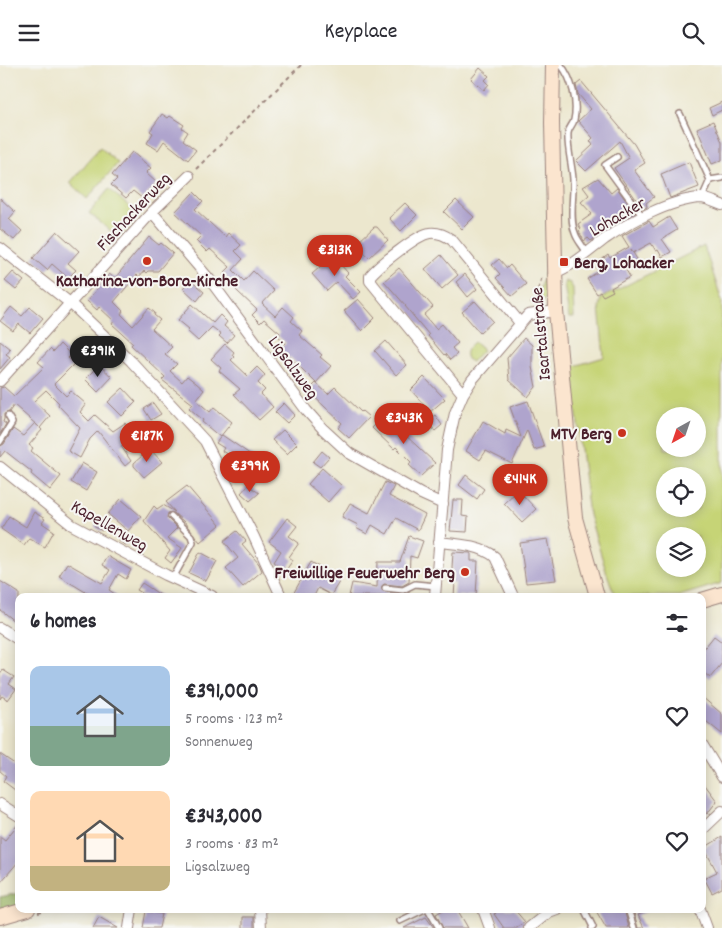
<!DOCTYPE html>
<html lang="en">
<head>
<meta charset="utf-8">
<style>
  :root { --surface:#fff; --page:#f7f7f7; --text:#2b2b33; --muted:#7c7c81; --accent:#c8321e }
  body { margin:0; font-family:Dekko,sans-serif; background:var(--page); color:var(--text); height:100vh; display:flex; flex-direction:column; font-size:19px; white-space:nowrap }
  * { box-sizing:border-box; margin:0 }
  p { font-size:16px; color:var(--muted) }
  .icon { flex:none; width:28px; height:28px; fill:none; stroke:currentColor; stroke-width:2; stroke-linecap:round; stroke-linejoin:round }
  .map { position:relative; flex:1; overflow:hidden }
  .drawer { position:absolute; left:15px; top:528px; width:691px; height:320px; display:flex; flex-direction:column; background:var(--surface); border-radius:10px; box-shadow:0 2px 12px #0003 }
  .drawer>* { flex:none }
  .needle { width:32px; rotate:220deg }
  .buttons { position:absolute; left:656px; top:342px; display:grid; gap:10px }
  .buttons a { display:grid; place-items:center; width:50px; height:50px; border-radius:50%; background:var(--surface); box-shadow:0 2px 12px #0003; font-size:25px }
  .price { position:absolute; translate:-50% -42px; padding:0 11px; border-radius:18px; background:var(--accent); color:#fff; font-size:16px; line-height:32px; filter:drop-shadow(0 1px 2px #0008) }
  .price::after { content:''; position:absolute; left:50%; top:30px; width:15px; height:11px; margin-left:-8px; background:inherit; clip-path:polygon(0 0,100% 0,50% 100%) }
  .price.selected { background:#222; color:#fff }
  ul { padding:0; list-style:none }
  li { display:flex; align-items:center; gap:15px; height:125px; padding:0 15px }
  li span { display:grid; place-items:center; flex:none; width:140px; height:100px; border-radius:10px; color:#555 }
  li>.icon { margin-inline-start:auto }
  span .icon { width:60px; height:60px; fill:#fffc; stroke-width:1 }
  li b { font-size:21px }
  h2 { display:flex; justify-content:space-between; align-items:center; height:60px; padding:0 15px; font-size:21px }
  header { display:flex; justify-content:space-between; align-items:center; height:65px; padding:0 15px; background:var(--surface); font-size:22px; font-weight:600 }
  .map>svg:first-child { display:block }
</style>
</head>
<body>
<header><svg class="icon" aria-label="menu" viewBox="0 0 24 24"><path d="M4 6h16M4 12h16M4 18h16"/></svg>Keyplace<svg class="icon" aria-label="search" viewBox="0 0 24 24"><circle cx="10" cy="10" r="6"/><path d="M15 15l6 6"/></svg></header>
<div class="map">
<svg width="722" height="863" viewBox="0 0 722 863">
  <rect width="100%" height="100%" fill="#f6f6f2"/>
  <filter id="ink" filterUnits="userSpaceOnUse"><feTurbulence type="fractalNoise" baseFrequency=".02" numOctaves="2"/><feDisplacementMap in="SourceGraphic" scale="10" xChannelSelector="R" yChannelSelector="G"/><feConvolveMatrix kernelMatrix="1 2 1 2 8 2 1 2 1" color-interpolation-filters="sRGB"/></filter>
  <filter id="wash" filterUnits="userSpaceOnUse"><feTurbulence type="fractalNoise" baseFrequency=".0096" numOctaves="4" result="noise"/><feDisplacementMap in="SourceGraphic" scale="20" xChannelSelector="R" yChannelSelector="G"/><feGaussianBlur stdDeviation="1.12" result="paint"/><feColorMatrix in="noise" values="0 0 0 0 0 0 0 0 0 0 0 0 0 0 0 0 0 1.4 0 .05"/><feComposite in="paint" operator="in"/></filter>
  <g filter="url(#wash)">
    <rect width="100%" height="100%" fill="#ece7ce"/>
    <path fill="#c6d476" stroke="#887a50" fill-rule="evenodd" d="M100 82 118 98 87 134 70 118Z
      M109 124 140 151 120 174 89 148Z
      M704 181 722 236V518L679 531H615L606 506 589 450 571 302 604 292 599 242 601 233ZM665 351H698V384H665ZM665 411H698V444H665ZM665 471H698V504H665Z
      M549 201V229L542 237H537L536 233C541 223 542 210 549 201Z
      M565 216 570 218 573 223 574 253H569L564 219Z
      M474 277 483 285 472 297 467 294C463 286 469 282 474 277Z"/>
    <path fill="#9cb667" stroke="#736a49" d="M19 828V842L0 847V832Z"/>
    <g id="blocks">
      <path fill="#afa4cd" d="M480 3 489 11 485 15 489 19 484 25 471 14Z
        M581 16 634 79 645 98 634 105 654 132 646 138 647 142 643 144 614 103 629 93 620 76 586 106 576 96 593 80 590 76 593 73 578 56 591 44 578 29 576 20Z
        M722 37V45L712 50 709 43Z
        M162 49 168 53 170 51 184 60 182 63 188 67 183 75 196 85 188 95 164 76 158 85 147 78 153 68 150 66Z
        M713 56 722 77V95L712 99 697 63Z
        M132 87 151 103 146 108 157 118 143 134 133 126 126 133 111 120 117 114 112 110Z
        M689 97 699 122 670 133 661 109Z
        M598 113 611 128 617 123 635 148 611 162 591 176 588 173 584 176 579 166 581 164 578 159 592 149 581 137 589 130 583 122Z
        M194 127 203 136 195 144 225 172 228 168 241 180 235 186 243 194 233 205 244 216 253 206 274 226 262 239 275 251 283 242 294 252 291 256 302 266 299 270 322 290 320 292 331 301 316 318 290 292 286 296 277 287 286 278 278 271 280 268 264 254 260 258 252 250 257 245 236 225 237 223 223 209 230 202 210 184 207 187 196 176 201 171 175 147Z
        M0 133 15 147 9 154 22 166 14 175 0 164Z
        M456 135 474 152 462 164 444 147Z
        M405 138 417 150 401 166 389 153Z
        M669 152 677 165 662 174 671 187 662 192 658 185 656 186 651 178 633 188 631 184 638 196 625 203 630 212 611 223 613 226 603 231 600 227 597 229 587 214 599 206 596 202 598 201 597 198 608 190 610 193 629 182 622 171 649 156 653 162Z
        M374 162H377L388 175 369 193 356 179Z
        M57 166 79 186 68 198 76 205 68 213 52 199 47 205 33 193Z
        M149 172 159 180 161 178 173 188 158 206H148L146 208 144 206 139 212 137 210 114 237 123 246 121 249 133 261 149 243 155 248 154 250 160 255 152 264 172 282 165 289 177 299 170 306 182 317 187 311 196 318 204 325 196 335 210 347 214 342 232 357 220 372 202 357 203 355 189 343 193 339 162 315 165 312 131 280 133 278 112 259 114 256 99 242 97 245 87 236 109 209 115 213Z
        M441 190 458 210 442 224 425 204Z
        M333 191 348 208 345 211 361 227 353 234 337 217 327 226 312 209Z
        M499 194 507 203 510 200 526 219 512 231 496 213 500 209 492 200Z
        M399 203 433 242 424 250 436 264 442 259 458 278 452 283 457 289 450 295 445 289 444 290 428 271 429 270 405 241H406L384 216Z
        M13 207 24 216 16 225 5 216Z
        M465 209 477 224 468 232 456 217Z
        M190 215 204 227 197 236 183 223Z
        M358 234 375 253 362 266 344 246Z
        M475 236 493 256 480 268 462 247Z
        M192 239 213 258 220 250 227 257 224 261 234 270 227 278 219 271 221 269 212 262 198 276 187 266 189 264 178 255Z
        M11 242 22 251 30 242 43 253 30 268 19 259 13 266 0 256Z
        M524 273 532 280V302L536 322 528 332 509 315 507 293Z
        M0 276 10 284 6 289 10 292 0 304Z
        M386 276 407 300 396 310 375 286Z
        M60 279 71 290 68 293 74 299 54 319 66 331 71 326 86 339 80 347 89 356 95 350 113 366 125 358 134 371 121 381 131 396 125 401 98 366 90 374 80 393 68 386 80 363 58 340 59 338 46 325 34 336 50 351 40 363 42 365 29 380 33 383 31 386 61 411 50 425 31 409 32 407 5 386 0 392V381L4 379 13 364 23 371 35 358 39 362 14 340 9 347 4 349V354L3 357 6 359 0 369V323L4 322 14 331 44 302 38 297 50 284 53 287Z
        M225 279 234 287 232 290 234 292 231 295 248 311 257 302 265 310 258 318 265 325 261 329 273 342 259 355 234 329 240 324 219 306 221 303 211 294Z
        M99 300 112 312 98 327 85 314Z
        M424 312 445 334 430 347 411 325Z
        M316 318 328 329 335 322 361 347 362 346 369 352 349 373 338 363 342 358 308 326Z
        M123 323 136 337 122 351 108 337Z
        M528 336 544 382 534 385 527 365 512 399 486 386 480 395 466 386 483 356 505 369 506 365 521 372 510 342Z
        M153 338 161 349 151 355 144 344Z
        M284 338 295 350 287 358 275 347Z
        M384 350 435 398 421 411 409 400 411 397 396 382 394 384 372 363Z
        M435 350 442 360 435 366 427 356Z
        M283 365 297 379 287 389 272 375Z
        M222 370 257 394 247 408 228 394 230 391 222 386 224 383 216 378Z
        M150 384 162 397 144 412 134 401V398Z
        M322 386 329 392 320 402 313 397Z
        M82 398 97 407 86 426 71 417Z
        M322 403 342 421 328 437 308 419Z
        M466 410 484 424 477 434 459 420Z
        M385 417 394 421 389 431 425 450 418 465 396 453 387 469 372 460 367 469 356 463 358 460 342 452 350 438 369 448Z
        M248 420 259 428 250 436 241 428Z
        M187 421 220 460 200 477 184 457 174 448H168L167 453 177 463 167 473 182 483 171 498 165 493 170 486 144 456 154 441 157 444 163 440 175 447 166 437Z
        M518 425 536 444 522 457 504 438Z
        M121 434 141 451 128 466 108 449Z
        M453 435H463L462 451 468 452 467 467 450 466Z
        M34 447 45 454 42 458 54 466 45 482 29 473 24 480 1 464 9 451 26 462Z
        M287 453 297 461 289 471 299 478 289 492 293 495 286 505 274 497 281 486 269 477Z
        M99 454 106 459 102 466 95 462Z
        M237 466 246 476 242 479 259 499 262 506 243 522 226 503 238 493 224 476Z
        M123 469 131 473 126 480 119 476Z
        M409 471 423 476 417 493 410 491 409 517 402 521 384 519 381 523 385 527 403 529 409 527V531H349L352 518 377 522 378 497H400Z
        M548 474 556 515 526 518 520 478Z
        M200 487 217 496 206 516 189 508Z
        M453 487 471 488V496H478L476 531H454L455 518H451Z
        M107 491 131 505 126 514 118 509 109 525 118 531H92L59 511 67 498 102 518 110 505 102 500Z
        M311 497 341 514 331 530 318 523 314 531H292Z
        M0 516 19 528V560L0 545Z
        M142 518 162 531H139L142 528 137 525Z
        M714 571 722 577V598L710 613 702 606V586Z
        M3 605 14 612 9 619 16 624 8 635 2 631 0 634V610Z
        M702 632 722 649V669L702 653Z
        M0 689 19 702V728L3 716 6 711 0 706Z
        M702 716 717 736 707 749 702 743Z
        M19 758V796L0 818V771L5 775Z
        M722 772V823L712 828 704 813 717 807 704 783Z
        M445 844H457L468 863H443L436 849Z
        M493 844H514L525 857 517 863H504L494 849 496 848Z
        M595 844H624L629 863H606Z
        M633 844H653L638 850 644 863H638Z
        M146 846 162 849 159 863H143Z
        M99 852 118 863H93Z
        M243 852H254V863H243Z
        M426 852 434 863H404Z"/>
    </g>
  </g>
  <g filter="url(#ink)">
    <use href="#blocks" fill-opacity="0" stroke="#9b837c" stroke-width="1"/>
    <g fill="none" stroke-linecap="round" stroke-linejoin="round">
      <g stroke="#9b837c" stroke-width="8">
        <path id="lane" d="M561 0C572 14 578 37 574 55 573 60 569 62 568 68 567 83 572 99 573 114 574 130 569 153 575 168 577 175 583 181 587 188
          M680 49 710 115 702 133
          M617 92 605 100 643 152
          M710 115 722 113
          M0 377 12 358 8 351
          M171 451 191 471 193 477 173 513
          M385 523 403 525 415 519 436 521
          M428 844 439 863
          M584 844 593 862 592 863
          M628 844 634 863
          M400 856 425 844"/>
      </g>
      <g stroke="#9b837c" stroke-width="12">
        <path id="street" d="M152 147 210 215 306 345 323 364 349 388 421 429 443 439
          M0 183 70 238 131 296 205 376 254 472 281 531
          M554 208C573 201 589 186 605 174 629 157 670 135 700 133 707 133 716 138 722 140
          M0 316 152 147 189 111
          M463 329 370 216V211C378 201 418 169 430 168 439 167 445 170 452 175L520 258
          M0 402 72 460 166 510 212 531
          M439 477C458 479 481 480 495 492L513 531
          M435 531 447 385 455 348 463 329 472 315 528 250 556 246
          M0 563 19 575
          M702 679 722 712
          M0 739 19 751
          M702 765 722 746
          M260 844 261 863
          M483 844 490 863
          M700 844 707 863
          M129 863 132 844
          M529 863 549 847 557 844"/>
      </g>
      <g stroke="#9b837c" stroke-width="16">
        <path id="secondary" d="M553 0 552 58 556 246 575 453 597 531
          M702 535 722 529
          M0 852 28 844"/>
      </g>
      <path stroke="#9b837c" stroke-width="2" stroke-dasharray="4 4" stroke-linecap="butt" d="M196 104 301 0
        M531 239 539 222 542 211
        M38 848 55 844"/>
      <use href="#lane" stroke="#fff" stroke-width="5"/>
      <use href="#street" stroke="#fff" stroke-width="10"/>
      <use href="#secondary" stroke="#fbe5cf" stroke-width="14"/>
    </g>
  </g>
  <g fill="#c8321e" stroke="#f6f6f2" stroke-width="2">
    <circle cx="147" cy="196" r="5"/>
    <rect x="559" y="192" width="10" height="10" rx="2.5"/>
    <circle cx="622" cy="368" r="5"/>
    <circle cx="465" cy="507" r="5"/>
  </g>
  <g text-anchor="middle" stroke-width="4" stroke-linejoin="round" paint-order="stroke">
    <g font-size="18" fill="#4a1f2b" stroke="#f6f6f2">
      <text transform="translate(133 146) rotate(-47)" y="6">Fischackerweg</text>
      <text transform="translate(617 151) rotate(-30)" y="6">Lohacker</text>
      <text transform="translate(540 269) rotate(-95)" y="6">Isartalstraße</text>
      <text transform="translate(294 302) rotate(54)" y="6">Ligsalzweg</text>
      <text transform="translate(110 460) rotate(30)" y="6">Kapellenweg</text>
    </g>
    <g font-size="18" font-weight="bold" fill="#4a1f2b" stroke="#f6f6f2" text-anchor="end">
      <text x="574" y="203" text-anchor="start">Berg, Lohacker</text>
      <text x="147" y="221" text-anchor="middle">Katharina-von-Bora-Kirche</text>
      <text x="612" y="374">MTV Berg</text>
      <text x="455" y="513">Freiwillige Feuerwehr Berg</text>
    </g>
  </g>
</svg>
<div class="buttons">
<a><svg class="needle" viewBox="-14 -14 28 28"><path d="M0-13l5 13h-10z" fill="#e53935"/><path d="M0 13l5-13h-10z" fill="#7c7c81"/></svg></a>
<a><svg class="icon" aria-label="locate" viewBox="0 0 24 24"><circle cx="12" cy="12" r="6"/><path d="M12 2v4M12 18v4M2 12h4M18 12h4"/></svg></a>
<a><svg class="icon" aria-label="layers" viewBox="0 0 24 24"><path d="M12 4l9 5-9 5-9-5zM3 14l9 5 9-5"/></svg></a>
</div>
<b class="price" style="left:335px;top:212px">€313K</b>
<b class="price selected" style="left:98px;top:313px">€391K</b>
<b class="price" style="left:404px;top:380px">€343K</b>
<b class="price" style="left:147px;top:398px">€187K</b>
<b class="price" style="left:250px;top:428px">€399K</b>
<b class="price" style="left:520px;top:441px">€414K</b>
<section class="drawer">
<h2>6 homes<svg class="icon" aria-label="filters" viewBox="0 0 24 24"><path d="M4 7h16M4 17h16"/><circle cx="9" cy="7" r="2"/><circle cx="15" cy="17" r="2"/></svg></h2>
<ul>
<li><span style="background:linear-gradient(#a9c7e8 60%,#7fa58c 0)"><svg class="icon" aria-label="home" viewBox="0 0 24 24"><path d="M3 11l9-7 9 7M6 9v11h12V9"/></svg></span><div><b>€391,000</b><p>5 rooms · 123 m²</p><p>Sonnenweg</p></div><svg class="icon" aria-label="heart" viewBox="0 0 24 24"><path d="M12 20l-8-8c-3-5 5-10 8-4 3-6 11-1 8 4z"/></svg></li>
<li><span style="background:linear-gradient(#ffd9b3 75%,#c2b280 0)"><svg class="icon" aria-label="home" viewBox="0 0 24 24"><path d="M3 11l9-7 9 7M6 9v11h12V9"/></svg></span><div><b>€343,000</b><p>3 rooms · 83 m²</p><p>Ligsalzweg</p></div><svg class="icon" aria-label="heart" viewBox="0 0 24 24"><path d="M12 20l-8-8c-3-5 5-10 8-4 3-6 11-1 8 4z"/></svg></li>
</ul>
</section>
</div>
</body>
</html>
